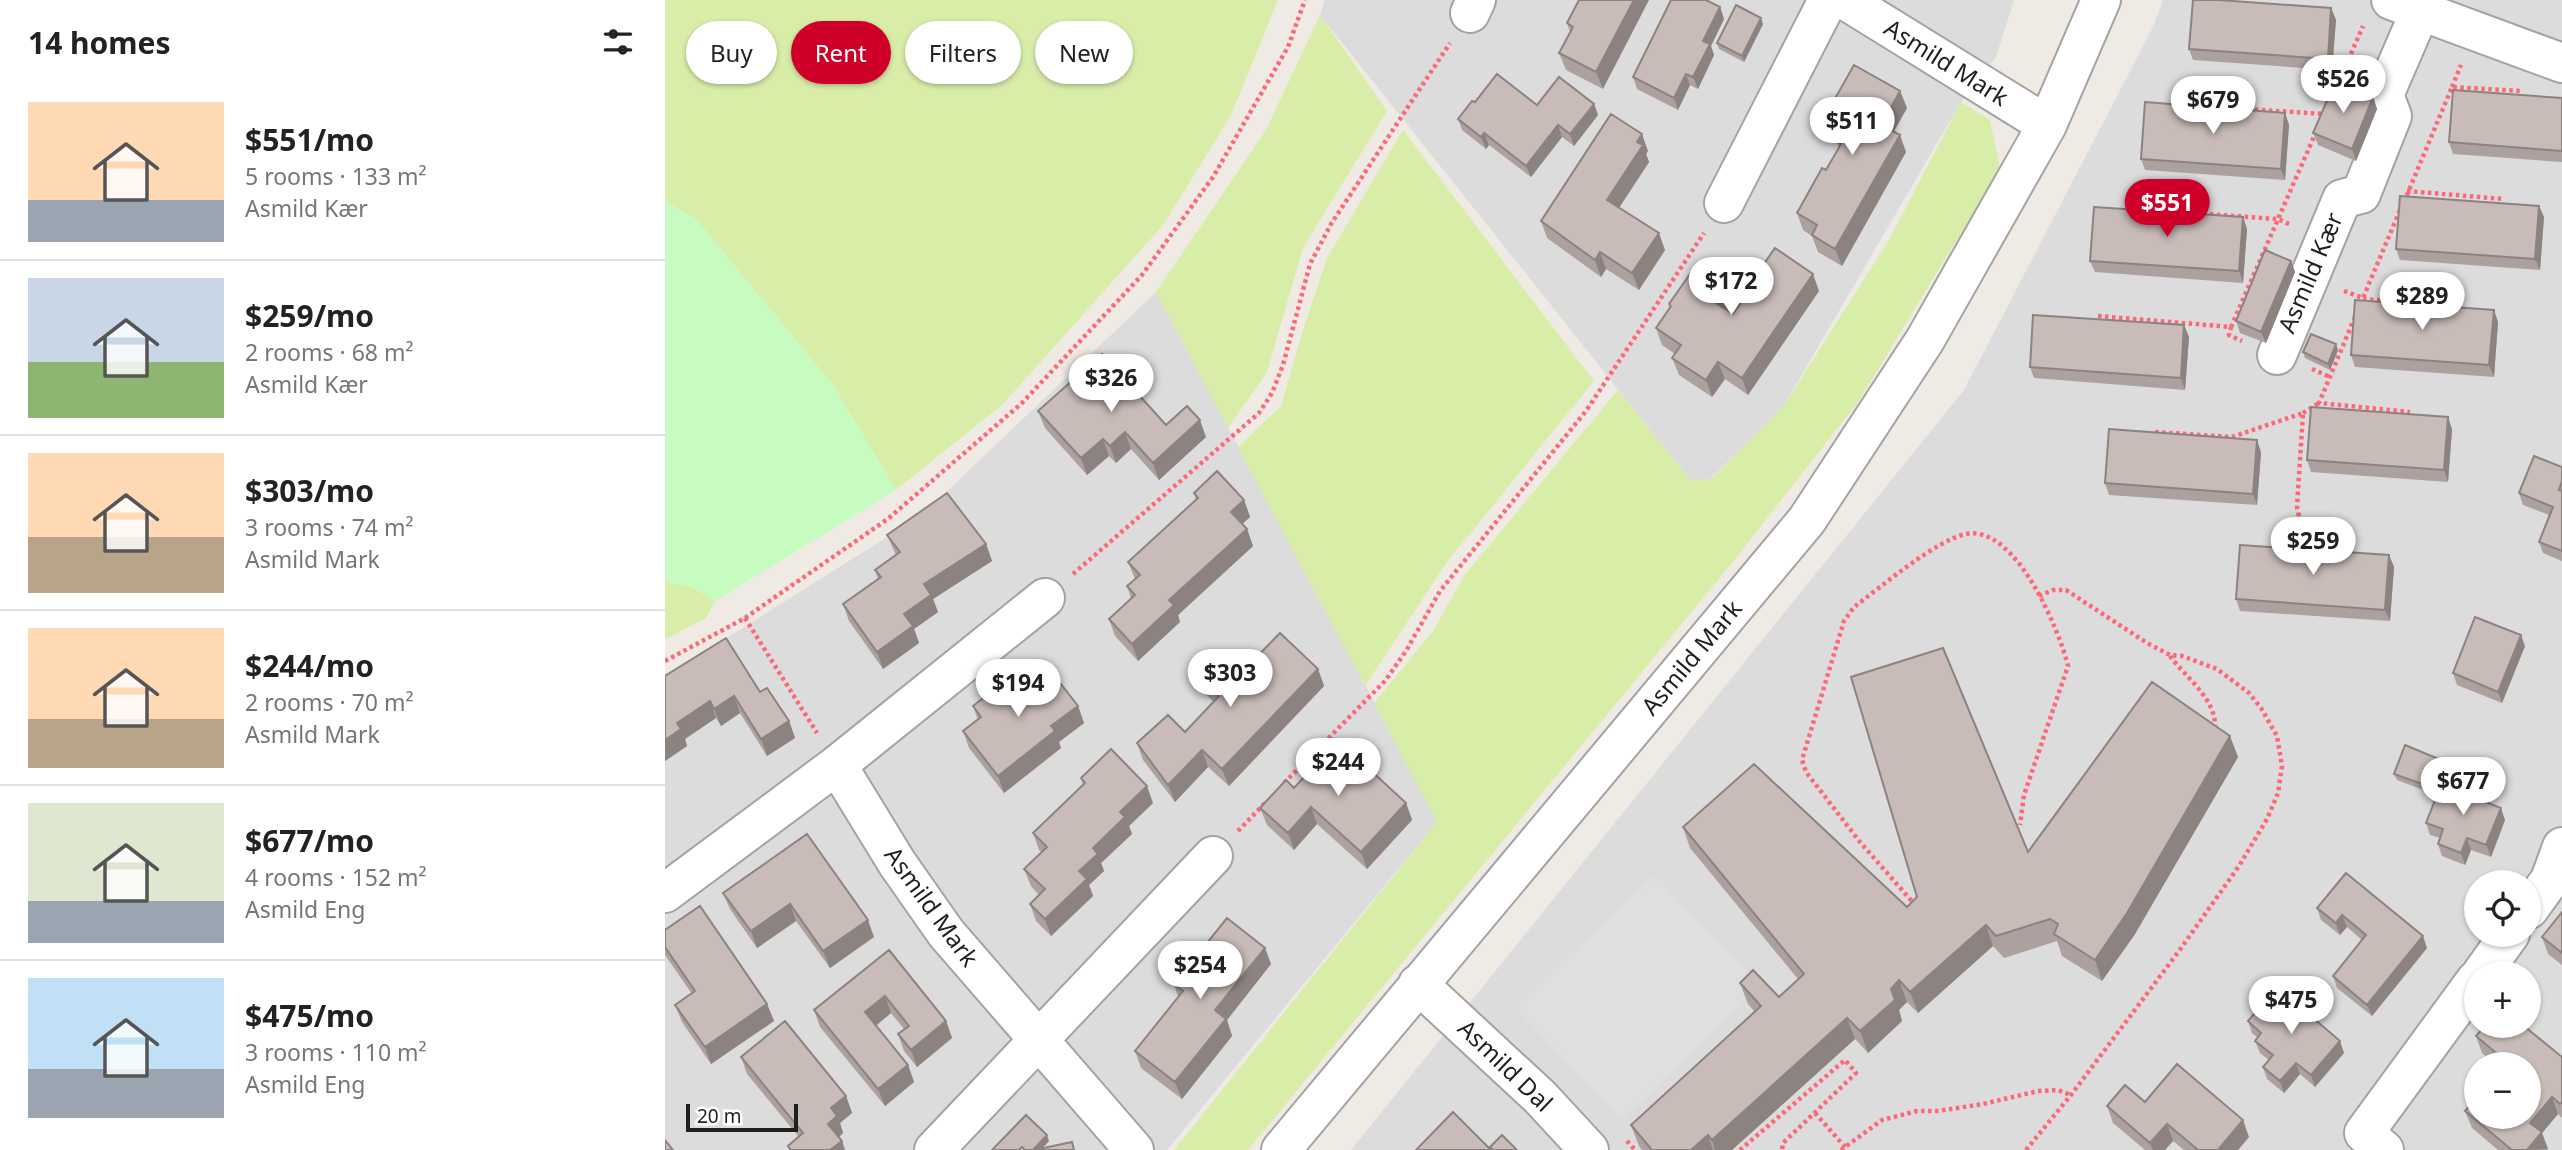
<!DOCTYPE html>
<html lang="en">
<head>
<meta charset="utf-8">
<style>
  :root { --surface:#fff; --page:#f2f2f2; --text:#222; --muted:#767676; --line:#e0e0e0; --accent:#ce0029 }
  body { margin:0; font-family:"Noto Sans",sans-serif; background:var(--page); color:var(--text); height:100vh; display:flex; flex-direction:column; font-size:26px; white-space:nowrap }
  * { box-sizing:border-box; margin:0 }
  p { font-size:23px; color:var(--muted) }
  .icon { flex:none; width:38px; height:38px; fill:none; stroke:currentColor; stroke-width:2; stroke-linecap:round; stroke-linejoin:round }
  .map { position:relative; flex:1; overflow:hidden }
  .drawer { display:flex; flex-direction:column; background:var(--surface); width:665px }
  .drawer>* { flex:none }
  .hud { position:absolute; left:21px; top:21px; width:665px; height:63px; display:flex; gap:14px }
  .buttons { position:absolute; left:1799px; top:870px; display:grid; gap:14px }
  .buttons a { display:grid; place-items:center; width:77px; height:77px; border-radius:50%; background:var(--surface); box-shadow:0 2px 5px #0004; font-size:35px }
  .scale { position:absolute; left:21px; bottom:18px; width:112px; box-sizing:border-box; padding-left:7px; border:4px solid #1f1f1f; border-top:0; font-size:19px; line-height:24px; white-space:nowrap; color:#1f1f1f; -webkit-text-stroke:5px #fff; paint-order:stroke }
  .price { position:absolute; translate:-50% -60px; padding:0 16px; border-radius:24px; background:#fff; color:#222; font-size:23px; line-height:46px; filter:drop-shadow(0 2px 4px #0008) }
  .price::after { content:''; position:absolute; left:50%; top:42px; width:21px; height:16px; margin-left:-10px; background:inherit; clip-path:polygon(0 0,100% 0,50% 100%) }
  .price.selected { background:var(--accent); color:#fff }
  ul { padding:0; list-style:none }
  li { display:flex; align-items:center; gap:21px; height:175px; padding:0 28px }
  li+li { border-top:2px solid var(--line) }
  li span { display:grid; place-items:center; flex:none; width:196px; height:140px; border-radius:0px; color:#555 }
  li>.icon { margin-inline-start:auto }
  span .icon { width:84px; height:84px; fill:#fffc; stroke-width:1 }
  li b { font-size:30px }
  h2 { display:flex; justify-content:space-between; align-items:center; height:84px; padding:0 28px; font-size:30px }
  .pill { padding:0 24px; border-radius:32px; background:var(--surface); box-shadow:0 2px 5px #0004; font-size:24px; line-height:63px }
  .pill.selected { background:var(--accent); color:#fff }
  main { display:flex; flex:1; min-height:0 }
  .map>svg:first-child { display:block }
</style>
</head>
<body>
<main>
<section class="drawer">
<h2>14 homes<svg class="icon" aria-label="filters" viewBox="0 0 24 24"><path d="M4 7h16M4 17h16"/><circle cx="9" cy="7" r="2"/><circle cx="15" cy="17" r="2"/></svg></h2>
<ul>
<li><span style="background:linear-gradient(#ffd9b3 70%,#9aa5b1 0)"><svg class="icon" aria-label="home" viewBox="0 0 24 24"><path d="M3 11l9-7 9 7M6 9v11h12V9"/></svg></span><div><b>$551/mo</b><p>5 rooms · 133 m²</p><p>Asmild Kær</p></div></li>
<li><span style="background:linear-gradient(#c9d6e8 60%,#8fb573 0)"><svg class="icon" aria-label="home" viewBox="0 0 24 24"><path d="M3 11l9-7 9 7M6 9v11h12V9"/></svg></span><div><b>$259/mo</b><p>2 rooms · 68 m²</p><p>Asmild Kær</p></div></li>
<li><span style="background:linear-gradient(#ffd9b3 60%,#b9a48a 0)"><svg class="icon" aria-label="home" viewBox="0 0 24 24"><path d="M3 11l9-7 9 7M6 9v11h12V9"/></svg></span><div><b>$303/mo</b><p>3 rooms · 74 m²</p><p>Asmild Mark</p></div></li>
<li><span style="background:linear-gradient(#ffd9b3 65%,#b9a48a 0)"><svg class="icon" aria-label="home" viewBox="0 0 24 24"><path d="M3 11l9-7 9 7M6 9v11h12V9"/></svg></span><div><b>$244/mo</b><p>2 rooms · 70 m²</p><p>Asmild Mark</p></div></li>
<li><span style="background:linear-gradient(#dfe7d0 70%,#9aa5b1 0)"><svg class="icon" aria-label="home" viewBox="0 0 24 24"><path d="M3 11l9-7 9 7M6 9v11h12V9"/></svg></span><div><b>$677/mo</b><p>4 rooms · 152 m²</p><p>Asmild Eng</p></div></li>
<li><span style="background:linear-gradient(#bfe0f5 65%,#9aa5b1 0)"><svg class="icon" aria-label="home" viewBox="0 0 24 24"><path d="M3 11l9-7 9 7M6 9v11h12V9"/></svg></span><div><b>$475/mo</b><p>3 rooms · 110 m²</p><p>Asmild Eng</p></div></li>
</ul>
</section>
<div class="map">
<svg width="1897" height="1150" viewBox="0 0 1897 1150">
  <rect width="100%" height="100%" fill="#f0eae5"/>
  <path fill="#dddcdc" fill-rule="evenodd" d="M660 0H1349L1331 57 1296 102 1118 407 1045 479 1026 481 655 15Z
    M1498 0H1897V1150H686L1299 390 1488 27ZM1811 882H1864V934H1811ZM1811 973H1864V1026H1811ZM1811 1064H1864V1116H1811Z
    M491 292 773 821 502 1150H0V677L257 515Z"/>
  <path fill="#d8eda8" d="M0 0H613L566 115 499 224 338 404 231 490 168 385 31 219 0 201Z
    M655 15 722 111 638 248 602 372 563 428 491 292 601 130Z
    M1296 102 1325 120 1335 169 1193 402 1071 558 583 1150H509L772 822 709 703 768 631 799 576 953 390 1026 481 1046 479 1118 407 1224 240Z
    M738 130 929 381 782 562 700 686 573 447 616 406 637 333 662 258Z
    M0 582 27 587 50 601 41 618 0 639Z"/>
  <path fill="#c7fcc0" d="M0 201 31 219 168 385 231 490 50 601 27 587 0 582Z"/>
  <path fill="#dfdfdf" d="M989 875 1096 986 957 1120 850 1008Z"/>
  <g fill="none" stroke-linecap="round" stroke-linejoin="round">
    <g stroke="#a3a3a3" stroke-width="42">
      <path id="minor" d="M1180 0 1382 125
        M1726 0 1897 63
        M805 13 811 0
        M1059 203 1163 0
        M1612 355 1677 199 1696 194 1727 116 1719 95 1760 0
        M172 765 232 863 281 933 469 1150
        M0 893 172 765 380 598
        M1864 909 1885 880 1897 847
        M1817 973 1845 934
        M753 984 875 1097 924 1150
        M269 1150 548 856
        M616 1150 1142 520 1260 340 1382 125 1436 0
        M1719 1150 1699 1133 1811 980"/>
    </g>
    <path stroke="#ff6776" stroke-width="4.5" stroke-dasharray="3.5 3.5" stroke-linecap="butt" d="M1672 86 1698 26
      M1787 87 1796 65
      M1534 106 1659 114
      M1742 191 1838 199
      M1739 202 1787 87 1857 91
      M1468 209 1613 219 1626 225
      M1679 291 1698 298 1735 210
      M1698 299 1788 305
      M1433 316 1566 327 1564 335 1577 341
      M1690 317 1654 403 1745 412
      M1566 327 1651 132
      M1647 369 1665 377
      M1638 413 1654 403
      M1490 432 1567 437 1638 413 1632 507 1641 548 1679 551
      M408 574 594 413 607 393 618 365 645 264 666 224 785 43
      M80 618 152 733
      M1505 656C1521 678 1552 699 1550 729
      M0 661 80 618 224 518 357 403 477 275 548 177 623 47 640 0
      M619 783 720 681 741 651 775 591 921 411 1039 233
      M573 831 601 802
      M1251 906 1195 842 1141 772 1137 760 1179 621 1189 607C1216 587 1271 540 1301 534 1350 524 1394 629 1403 666L1359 795 1355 825
      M1150 1113 1180 1147
      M962 1141 970 1150
      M1075 1150 1180 1060 1191 1073 1118 1143 1117 1150
      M1176 1150 1217 1120 1252 1111H1273L1318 1104 1373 1091 1393 1090 1406 1095
      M1361 1150 1406 1095 1514 951 1574 866 1602 819 1613 793 1617 766 1612 736 1596 708 1584 693 1552 669 1517 656 1505 655 1482 643 1401 590H1388L1374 596"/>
    <use href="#minor" stroke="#fff" stroke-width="38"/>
  </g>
  <path fill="#aca19e" d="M914 0 938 89 901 70 894 53 905 32 902 23Z
    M1055 7 1059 19 1046 46 1049 55 1033 89 1025 85 1013 110 972 89 968 77Z
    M1666 8 1671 20 1667 70 1528 60 1524 49Z
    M1098 24 1079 62 1054 49 1052 43Z
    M1235 91 1242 108 1228 131 1241 152 1177 266 1153 252 1147 236 1138 230 1132 213 1161 170 1174 147 1172 142 1183 124 1174 119 1168 102Z
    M1708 97 1712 109 1691 161 1653 145 1648 133Z
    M1897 98V162L1788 154 1784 142Z
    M810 102 872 105 929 104 933 115 909 146 897 137 866 177 824 145 821 149 797 130 793 119Z
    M1620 113 1624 125 1620 180 1480 170 1476 159Z
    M983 151 981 154 984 162 954 208 1000 250 974 290 941 269 936 277 882 238 876 221Z
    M1874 206 1879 217 1875 270 1735 260 1731 249Z
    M1578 217 1582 229 1578 283 1430 272 1425 261Z
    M1626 261 1630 272 1601 343 1575 333 1571 321Z
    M1080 291H1154L1083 395 1060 379 1047 397 1014 375 1007 358 1010 354 997 345 991 328 1005 308 1004 304 1068 305 1064 311 1068 314 1081 295Z
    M1829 310 1833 322 1829 377 1690 367 1686 355Z
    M1519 325 1524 337 1520 390 1369 378 1365 367Z
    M1673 350 1665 370 1640 358 1638 352Z
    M373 411 501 425 541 437 494 480 466 449 451 463 444 456 422 475 380 428Z
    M1787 429 1783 482 1646 472 1642 460Z
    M1596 452 1592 505 1444 495 1440 483Z
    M1897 467V561L1878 553 1874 542 1884 515 1858 505 1854 493Z
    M529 493 579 500 585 517 577 524 582 529 588 546 513 615 515 622 473 661 450 636 444 619 466 598 462 586 470 579 463 562 531 500Z
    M222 535 321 544 327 561 268 599 273 612 249 629 254 643 218 669 184 621 178 604 213 579 210 570 231 555Z
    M1724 555 1729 567 1725 621 1575 611 1571 599Z
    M1860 646 1837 703 1792 685 1788 673Z
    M653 669 659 686 564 786 543 767 510 802 478 760 472 743 520 732 549 702 538 692 532 675Z
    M0 676 95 692 124 721 130 738 102 756 75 713 56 726 51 718 20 739 22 746 0 761Z
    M349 692 413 706 419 723 394 742 396 748 339 793 304 748 298 731 313 720 308 706Z
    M1573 757 1470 934 1437 981 1397 956 1392 941 1339 958 1328 946 1253 1013 1242 1002 1234 1010 1237 1021 1203 1053 1190 1039 1067 1150H977L974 1146 966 1125 1090 1012 1083 1004 1075 983 1114 997 1133 979 1025 848 1018 827 1242 907Z
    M1781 762 1783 768 1777 785 1794 792 1821 793 1825 804 1840 820 1826 857 1806 850 1800 865 1777 856 1773 844 1775 838 1765 835 1761 823 1772 795 1732 780 1729 774Z
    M416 778 488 803 464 826 467 834 436 863 439 871 424 885 428 896 386 936 371 921 365 904 374 895 366 886 359 869 377 852 374 850 368 833 418 785Z
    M629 788 741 803 747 820 702 869 652 824 629 850 602 825 595 808Z
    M142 834 209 937 165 968 131 921 92 948 65 909 58 893Z
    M1681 873 1762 948 1707 1016 1672 988 1668 976 1697 940 1682 927 1675 935 1656 920 1652 908Z
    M1897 912V965L1883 954 1877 937Z
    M0 930 102 1004 109 1021 46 1064 17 1022 10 1005 27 994 0 955Z
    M600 948 606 964 562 1020 567 1036 517 1099 476 1068 470 1051 513 997 509 984Z
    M224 950 281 1021 287 1038 252 1067 239 1051 233 1034 239 1029 226 1013 211 1026 243 1065 249 1082 220 1106 155 1027 149 1010Z
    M1583 1021 1679 1053 1650 1087 1635 1074 1619 1093 1602 1079 1598 1067 1604 1060 1595 1053 1590 1041 1593 1038 1587 1033Z
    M1811 1036 1897 1057V1118L1893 1114 1877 1133 1883 1150H1833L1807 1128 1800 1111 1864 1064H1830L1817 1053Z
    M76 1057 181 1096 187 1113 175 1123 178 1133 174 1137 177 1141 180 1150H124L123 1146 134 1137 82 1074Z
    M1480 1102 1584 1137 1573 1150H1519L1508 1141 1500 1150H1480L1448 1123 1442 1106Z"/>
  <path fill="#8c8381" d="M969 0H984L938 89 931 72Z
    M1055 7 1059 19 1046 46 1049 55 1033 89 1028 77 1038 41Z
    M1666 8 1671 20 1667 70 1663 59Z
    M1096 18 1098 24 1079 62 1077 56Z
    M1021 74 1025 85 1013 110 1009 98Z
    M1235 91 1242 108 1223 142 1216 125Z
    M1708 97 1712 109 1691 161 1687 149Z
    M929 104 933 115 909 146 905 134Z
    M1620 113 1624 125 1620 180 1616 169Z
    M893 125 897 137 866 177 861 166Z
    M819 133 824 145 821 149 816 137Z
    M977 134 983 151 981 154 984 162 948 217 942 200Z
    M1235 135 1241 152 1177 266 1170 249Z
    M1874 206 1879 217 1875 270 1870 259Z
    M1578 217 1582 229 1578 283 1574 271Z
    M994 233 1000 250 974 290 967 273Z
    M935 252 941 269 936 277 930 260Z
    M1626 261 1630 272 1601 343 1596 332Z
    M1148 274 1154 291 1083 395 1077 378Z
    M1062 288 1068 305 1058 320 1051 303Z
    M1829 310 1833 322 1829 377 1824 365Z
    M1519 325 1524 337 1520 390 1516 378Z
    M1671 344 1673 350 1665 370 1663 364Z
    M1053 362 1060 379 1047 397 1041 380Z
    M1783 417 1787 429 1783 482 1779 470Z
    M535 420 541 437 494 480 488 463Z
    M460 432 466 449 451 463 445 446Z
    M438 439 444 456 422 475 416 458Z
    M1592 440 1596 452 1592 505 1588 494Z
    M579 500 585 517 572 529 566 512Z
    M582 529 588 546 513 615 515 622 473 661 467 644 504 600Z
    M321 544 327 561 268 599 273 612 249 629 254 643 218 669 212 652 239 614 259 584Z
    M1724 555 1729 567 1725 621 1720 610Z
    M1856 635 1860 646 1837 703 1833 692Z
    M653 669 659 686 564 786 557 769Z
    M69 696 75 713 56 726 49 709Z
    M45 701 51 718 20 739 22 746 0 761V740L12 723Z
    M413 706 419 723 394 742 396 748 339 793 333 776 386 726Z
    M124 721 130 738 102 756 96 739Z
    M1565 736 1573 757 1470 934 1437 981 1430 960Z
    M537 750 543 767 510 802 503 785Z
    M1781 762 1783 768 1773 795 1771 789Z
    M482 786 488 803 464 826 467 834 436 863 439 871 424 885 428 896 386 936 380 919 428 848 455 812Z
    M1821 793 1825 805 1818 801Z
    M741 803 747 820 702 869 696 852Z
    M646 807 652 824 629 850 623 833Z
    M1836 808 1840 820 1826 857 1821 845Z
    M1802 838 1806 850 1800 865 1796 853Z
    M125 904 131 921 92 948 86 931Z
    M1677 915 1682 927 1675 935 1671 923Z
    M203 920 209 937 165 968 158 951Z
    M1321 925 1328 946 1253 1013 1245 992Z
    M1758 936 1762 948 1707 1016 1702 1005Z
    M600 948 606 964 562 1020 567 1036 517 1099 510 1082 550 1010Z
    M1234 980 1242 1002 1234 1010 1237 1021 1203 1053 1195 1031 1226 989Z
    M220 996 226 1013 206 1029 200 1012Z
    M102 1004 109 1021 46 1064 40 1047Z
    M1182 1018 1190 1039 1067 1150H1050L1047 1140Z
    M281 1021 287 1038 252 1067 246 1050Z
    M1675 1041 1679 1053 1650 1087 1646 1075Z
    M1631 1063 1635 1074 1619 1093 1615 1081Z
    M243 1065 249 1082 220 1106 213 1089Z
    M181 1096 187 1113 175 1123 178 1133 169 1141 163 1124 166 1108Z
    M1887 1097 1893 1114 1877 1133 1883 1149 1862 1150 1865 1123Z
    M1578 1120 1584 1137 1573 1150H1553Z
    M1502 1124 1508 1141 1500 1150H1488L1485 1143Z
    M382 1135 384 1141 376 1150H368Z
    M1043 1135 1048 1150H1026Z
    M177 1141 180 1150H165Z"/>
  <path fill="#c8bbb8" stroke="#8c8381" stroke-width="2" d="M914 0H969L931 72 894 53 908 27 902 23Z
    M1006 0H1041L1055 7 1038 41 1045 44 1028 77 1021 74 1009 98 968 77Z
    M1528 0H1554L1666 8 1663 59 1524 49Z
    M1071 5 1096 18 1077 56 1052 43Z
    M1189 65 1235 91 1216 125 1235 135 1170 249 1147 235 1152 225 1132 213 1157 168 1161 170 1176 144 1172 142 1188 113 1168 102Z
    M832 74 872 105 894 77 929 104 905 134 893 125 861 166 819 133 816 137 793 119 807 101 810 102Z
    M1670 82 1708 97 1687 149 1648 133Z
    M1788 90 1897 98V151L1784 142Z
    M1480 102 1620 113 1616 169 1476 159Z
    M946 114 977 134 972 142 978 145 942 200 994 233 967 273 935 252 930 260 876 221Z
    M1735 196 1874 206 1870 259 1731 249Z
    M1429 207 1578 217 1574 271 1425 261Z
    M1110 248 1148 274 1077 378 1053 362 1041 380 1007 358 1016 345 991 328 1006 306 1004 304 1030 267 1062 288 1051 303 1068 314 1082 293 1080 291Z
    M1600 250 1626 261 1596 332 1571 321Z
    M1690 300 1829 310 1824 365 1686 355Z
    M1368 315 1519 325 1516 378 1365 367Z
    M1646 334 1671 344 1663 364 1638 352Z
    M437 354 501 425 522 406 535 420 488 463 460 432 445 446 438 439 416 458 373 411Z
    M1646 407 1783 417 1779 470 1642 460Z
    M1444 429 1592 440 1588 494 1440 483Z
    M1869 456 1897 467V481L1894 490 1897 491V551L1874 542 1888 507 1854 493Z
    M552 471 579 500 566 512 582 529 504 600 509 605 467 644 444 619 470 595 462 586 475 575 463 562 533 498 529 493Z
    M282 493 321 544 259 584 266 595 239 614 248 626 212 652 178 604 216 577 210 570 235 552 222 535Z
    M1575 545 1724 555 1720 610 1571 599Z
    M1810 617 1856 635 1833 692 1788 673Z
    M615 633 653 669 557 769 537 750 503 785 472 743 503 715 520 732 554 696 532 675 554 652 576 673Z
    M61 638 95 692 102 688 124 721 96 739 69 696 49 709 45 701 12 723 16 729 0 740V676Z
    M1278 648 1363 852 1487 682 1565 736 1462 913 1430 960 1389 934 1393 924 1385 919 1331 936 1321 925 1245 992 1234 980 1226 989 1230 1000 1195 1031 1182 1018 1047 1140 1043 1135 1026 1150H987L966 1125 1096 1006 1075 983 1088 970 1114 997 1139 974 1018 827 1089 764 1242 907 1252 897 1186 677Z
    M382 666 413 706 386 726 390 731 333 776 298 731 316 717 308 706 341 681 349 692Z
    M673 740 741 803 696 852 646 807 623 833 595 808 621 780 629 788Z
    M1740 745 1781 762 1771 789 1729 774Z
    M446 749 482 786 455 812 460 817 428 848 433 854 414 871 422 879 380 919 365 904 380 889 359 869 382 847 368 833 420 783 416 778Z
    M1797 784 1821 793 1818 801 1836 808 1821 845 1802 838 1796 853 1773 844 1778 829 1761 823 1776 785 1794 792Z
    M142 834 203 920 158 951 125 904 86 931 58 893Z
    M1681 873 1758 936 1702 1005 1668 976 1701 935 1677 915 1671 923 1652 908Z
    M35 906 102 1004 40 1047 10 1005 30 991 0 947V930Z
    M1897 912V953L1877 937Z
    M562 918 600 948 550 1010 561 1019 510 1082 470 1051 518 991 509 984Z
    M224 950 281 1021 246 1050 233 1034 244 1026 220 996 200 1012 243 1065 213 1089 149 1010Z
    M1612 987 1675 1041 1646 1075 1631 1063 1615 1081 1598 1067 1608 1055 1590 1041 1596 1033 1583 1021Z
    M120 1021 181 1096 166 1108 172 1116 163 1124 177 1141 165 1150H126L123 1146 138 1133 76 1057Z
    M1820 1026H1859L1897 1057V1102L1895 1104 1887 1097 1865 1123 1877 1132 1862 1150H1847L1800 1111 1811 1098V1116H1864V1064H1840L1842 1062 1811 1036Z
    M1512 1064 1578 1120 1553 1150H1531L1532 1149 1502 1124 1485 1143 1442 1106 1460 1085 1480 1102Z
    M788 1112 826 1150H751Z
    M361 1115 382 1135 368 1150H360L357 1147 354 1150H327Z
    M837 1135 852 1150H828L825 1147Z
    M0 1140 8 1150H0Z
    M407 1142 409 1150H369Z"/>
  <g text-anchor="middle" stroke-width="5" stroke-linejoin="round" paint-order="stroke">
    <g font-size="24" fill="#1f1f1f" stroke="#fff">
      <text transform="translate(1281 63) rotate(32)" y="8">Asmild Mark</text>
      <text transform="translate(1646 273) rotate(-67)" y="8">Asmild Kær</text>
      <text transform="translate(1027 658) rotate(-50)" y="8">Asmild Mark</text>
      <text transform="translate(266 907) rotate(54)" y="8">Asmild Mark</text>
      <text transform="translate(840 1066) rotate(44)" y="8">Asmild Dal</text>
    </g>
  </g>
</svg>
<div class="buttons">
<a><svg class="icon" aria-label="locate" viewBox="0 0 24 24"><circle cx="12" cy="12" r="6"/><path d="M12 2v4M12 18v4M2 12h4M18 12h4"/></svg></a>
<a>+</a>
<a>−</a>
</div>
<div class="scale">20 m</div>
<b class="price" style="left:1678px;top:115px">$526</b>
<b class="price" style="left:1548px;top:136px">$679</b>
<b class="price" style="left:1187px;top:157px">$511</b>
<b class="price selected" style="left:1502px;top:239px">$551</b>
<b class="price" style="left:1066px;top:317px">$172</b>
<b class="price" style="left:1757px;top:332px">$289</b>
<b class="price" style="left:446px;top:414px">$326</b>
<b class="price" style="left:1648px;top:577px">$259</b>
<b class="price" style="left:565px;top:709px">$303</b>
<b class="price" style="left:353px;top:719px">$194</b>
<b class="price" style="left:673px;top:798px">$244</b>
<b class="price" style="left:1798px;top:817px">$677</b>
<b class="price" style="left:535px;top:1001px">$254</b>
<b class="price" style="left:1626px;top:1036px">$475</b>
<div class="hud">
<a class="pill">Buy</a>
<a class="pill selected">Rent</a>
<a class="pill">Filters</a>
<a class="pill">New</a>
</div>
</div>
</main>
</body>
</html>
